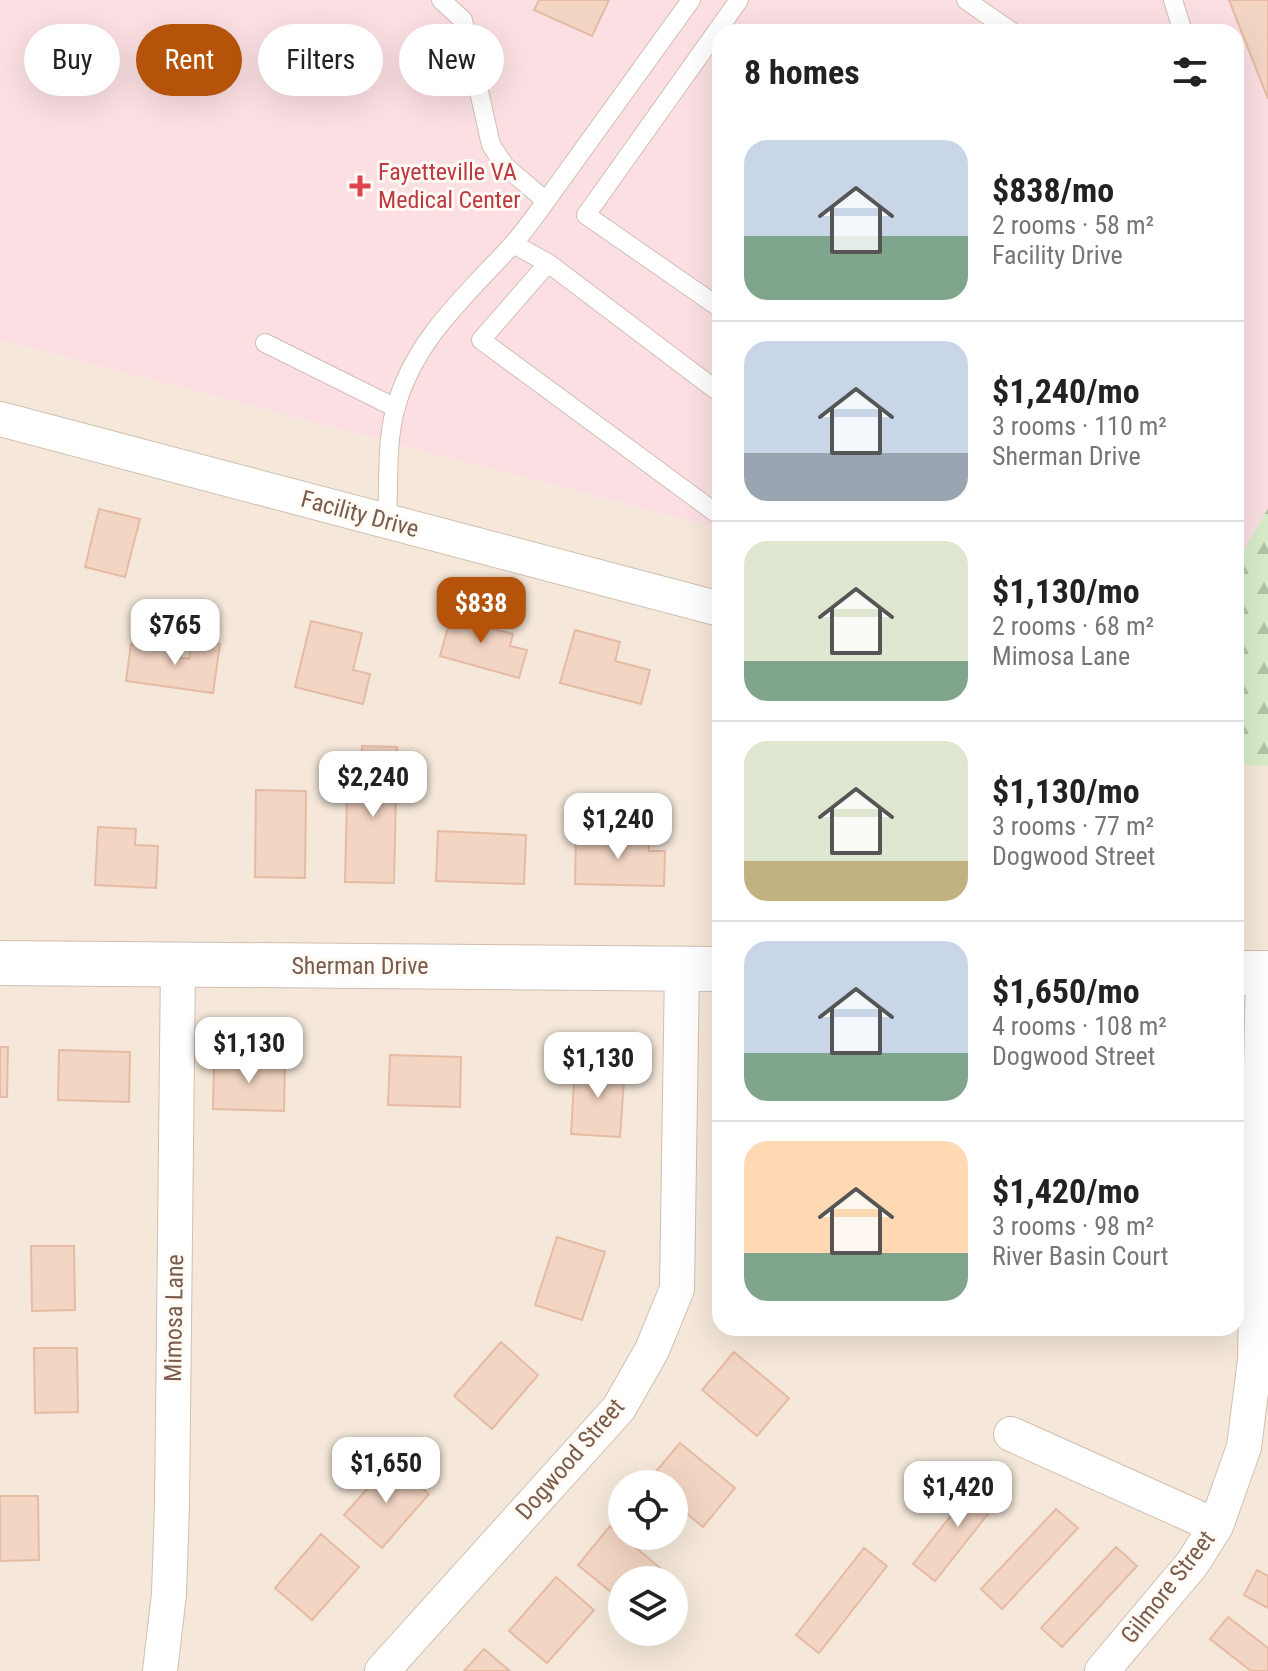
<!DOCTYPE html>
<html lang="en">
<head>
<meta charset="utf-8">
<style>
  :root { --surface:#fff; --page:#f6f6f6; --text:#222; --muted:#767676; --line:#e0e0e0; --accent:#b45309 }
  body { margin:0; font-family:"Roboto Condensed",sans-serif; background:var(--page); color:var(--text); height:100vh; display:flex; flex-direction:column; font-size:30px; white-space:nowrap }
  * { box-sizing:border-box; margin:0 }
  p { font-size:26px; color:var(--muted) }
  .icon { flex:none; width:44px; height:44px; fill:none; stroke:currentColor; stroke-width:2; stroke-linecap:round; stroke-linejoin:round }
  .map { position:relative; flex:1; overflow:hidden }
  .panel { position:absolute; left:712px; top:24px; width:532px; height:1312px; display:flex; flex-direction:column; background:var(--surface); border-radius:24px; box-shadow:0 8px 32px #0002 }
  .panel>* { flex:none }
  .guide { position:absolute; left:24px; top:24px; width:568px; height:72px; display:flex; gap:16px }
  .controls { position:absolute; left:608px; top:1470px; display:grid; gap:16px }
  .controls a { display:grid; place-items:center; width:80px; height:80px; border-radius:50%; background:var(--surface); box-shadow:0 8px 32px #0002; font-size:40px }
  .price { position:absolute; translate:-50% -68px; padding:0 18px; border-radius:16px; background:#fff; color:#222; font-size:26px; line-height:52px; filter:drop-shadow(0 2px 4px #0008) }
  .price::after { content:''; position:absolute; left:50%; top:48px; width:24px; height:18px; margin-left:-12px; background:inherit; clip-path:polygon(0 0,100% 0,50% 100%) }
  .price.selected { background:var(--accent); color:#fff }
  ul { padding:0; list-style:none }
  li { display:flex; align-items:center; gap:24px; height:200px; padding:0 32px }
  li+li { border-top:2px solid var(--line) }
  li span { display:grid; place-items:center; flex:none; width:224px; height:160px; border-radius:24px; color:#555 }
  li>.icon { margin-inline-start:auto }
  span .icon { width:96px; height:96px; fill:#fffc; stroke-width:1 }
  li b { font-size:34px }
  h2 { display:flex; justify-content:space-between; align-items:center; height:96px; padding:0 32px; font-size:34px }
  .pill { padding:0 28px; border-radius:36px; background:var(--surface); box-shadow:0 8px 32px #0002; font-size:28px; line-height:72px }
  .pill.selected { background:var(--accent); color:#fff }
  .map>svg:first-child { display:block }
</style>
</head>
<body>
<div class="map">
<svg width="1268" height="1671" viewBox="0 0 1268 1671">
  <defs>
    <pattern id="forest-firs" width="22" height="20" patternUnits="userSpaceOnUse" patternTransform="scale(2)"><rect width="22" height="20" fill="#d8ecc9"/><path d="M5 1l3.5 6h-7zM16 11l3.5 6h-7z" fill="#b4c2a5"/></pattern>
  </defs>
  <rect width="100%" height="100%" fill="#fdf6ec"/>
  <path fill="#f5e8da" fill-rule="evenodd" d="M0 340 720 529V1328H1236V765L1268 766V1671H0ZM622 1484H674V1536H622ZM622 1580H674V1632H622Z"/>
  <path fill="#fbdfe3" d="M0 0H1268V508L1236 564V32H720V529L0 340Z"/>
  <path fill="url(#forest-firs)" d="M1268 508V766L1236 765V564Z"/>
  <path fill="#f3d5c3" stroke="#e6bba3" stroke-width="2" d="M539 0H609L592 36 534 10Z
    M1229 0H1268V99Z
    M99 509 140 519 125 577 85 567Z
    M454 606 477 612 474 624 513 634 510 646 527 650 519 678 440 656Z
    M311 621 362 633 353 670 370 674 363 704 295 687Z
    M575 630 620 642 615 661 650 670 641 704 560 683Z
    M192 640 220 644 213 693 126 681 131 644 172 650 171 656 189 659Z
    M362 746 397 747 394 883 345 882 347 795H361Z
    M256 790 306 791 305 878 255 877Z
    M1236 810H1240L1239 860H1236Z
    M98 827 136 829 135 845 158 846 156 888 95 885Z
    M438 831 526 835 524 884 436 881Z
    M576 835 649 836V851H665L664 886 575 884Z
    M0 1047H8L7 1097H0Z
    M59 1050 130 1052 129 1102 58 1100Z
    M390 1055 461 1057 460 1107 388 1105Z
    M214 1060 285 1061 284 1111 213 1109Z
    M575 1063 625 1066 620 1137 571 1134Z
    M557 1237 605 1252 582 1320 535 1305Z
    M31 1246H74L75 1310 32 1311Z
    M501 1342 538 1375 492 1429 454 1396Z
    M34 1348H77L78 1412 35 1413Z
    M734 1352 789 1398 757 1436 702 1390Z
    M680 1443 735 1488 703 1527 674 1503V1484H651L648 1481Z
    M391 1462 429 1494 382 1548 344 1515Z
    M981 1477 1003 1495 935 1581 913 1564Z
    M0 1496H38L39 1560 0 1561Z
    M1056 1509 1078 1528 1002 1609 981 1589Z
    M610 1526 665 1572 658 1580H622V1601L578 1565Z
    M321 1534 359 1567 312 1620 275 1588Z
    M1116 1547 1137 1566 1062 1647 1041 1628Z
    M864 1548 887 1566 819 1653 796 1635Z
    M1257 1570 1268 1576V1608L1244 1595Z
    M556 1577 594 1610 547 1663 509 1631Z
    M1228 1617 1268 1648V1671H1251L1210 1639Z
    M484 1649 510 1671H464Z"/>
  <g fill="none" stroke-linecap="round" stroke-linejoin="round">
    <g stroke="#d1beb0" stroke-width="20">
      <path id="service" d="M966 0 1012 32
        M1173 0 1183 32
        M546 201 691 0
        M513 244 548 263 720 393
        M548 263 481 340 720 516
        M720 308 586 215 739 0
        M265 343 396 408
        M387 521C389 485 386 445 395 410 414 339 465 297 512 245 524 232 535 216 546 201L505 166 491 145 463 20 441 0"/>
    </g>
    <g stroke="#d1beb0" stroke-width="36">
      <path id="minor" d="M0 419 720 609
        M1011 1434 1216 1526
        M160 1671 169 1594 172 1505 178 964
        M382 1671 619 1408 652 1350 677 1289 682 969
        M1102 1671 1192 1564 1216 1526 1244 1447 1255 1360 1263 973"/>
    </g>
    <g stroke="#d1beb0" stroke-width="46">
      <path id="tertiary" d="M0 963 720 969
        M1236 973H1268"/>
    </g>
    <use href="#service" stroke="#fff" stroke-width="18"/>
    <use href="#minor" stroke="#fff" stroke-width="34"/>
    <use href="#tertiary" stroke="#fff" stroke-width="44"/>
  </g>
  <path fill="#e0444e" stroke="#fffaf3" stroke-width="3" d="M356 174h8v8h8v8h-8v8h-8v-8h-8v-8h8z"/>
  <g text-anchor="middle" stroke-width="6" stroke-linejoin="round" paint-order="stroke">
    <g font-size="24" fill="#be3a42" stroke="#fffaf3" text-anchor="start">
      <text x="378" y="180">Fayetteville VA<tspan x="378" dy="28">Medical Center</tspan></text>
    </g>
    <g font-size="24" fill="#7a5c4d" stroke="#fffaf3">
      <text transform="translate(360 514) rotate(15)" y="8">Facility Drive</text>
      <text x="360" y="974">Sherman Drive</text>
      <text transform="translate(174 1318) rotate(-89)" y="8">Mimosa Lane</text>
      <text transform="translate(570 1459) rotate(-49)" y="8">Dogwood Street</text>
      <text transform="translate(1168 1587) rotate(-52)" y="8">Gilmore Street</text>
    </g>
  </g>
</svg>
<div class="controls">
<a><svg class="icon" aria-label="locate" viewBox="0 0 24 24"><circle cx="12" cy="12" r="6"/><path d="M12 2v4M12 18v4M2 12h4M18 12h4"/></svg></a>
<a><svg class="icon" aria-label="layers" viewBox="0 0 24 24"><path d="M12 4l9 5-9 5-9-5zM3 14l9 5 9-5"/></svg></a>
</div>
<b class="price selected" style="left:481px;top:645px">$838</b>
<b class="price" style="left:175px;top:667px">$765</b>
<b class="price" style="left:373px;top:819px">$2,240</b>
<b class="price" style="left:618px;top:861px">$1,240</b>
<b class="price" style="left:249px;top:1085px">$1,130</b>
<b class="price" style="left:598px;top:1100px">$1,130</b>
<b class="price" style="left:386px;top:1505px">$1,650</b>
<b class="price" style="left:958px;top:1529px">$1,420</b>
<div class="guide">
<a class="pill">Buy</a>
<a class="pill selected">Rent</a>
<a class="pill">Filters</a>
<a class="pill">New</a>
</div>
<section class="panel">
<h2>8 homes<svg class="icon" aria-label="filters" viewBox="0 0 24 24"><path d="M4 7h16M4 17h16"/><circle cx="9" cy="7" r="2"/><circle cx="15" cy="17" r="2"/></svg></h2>
<ul>
<li><span style="background:linear-gradient(#c9d6e8 60%,#7fa58c 0)"><svg class="icon" aria-label="home" viewBox="0 0 24 24"><path d="M3 11l9-7 9 7M6 9v11h12V9"/></svg></span><div><b>$838/mo</b><p>2 rooms · 58 m²</p><p>Facility Drive</p></div></li>
<li><span style="background:linear-gradient(#c9d6e8 70%,#9aa5b1 0)"><svg class="icon" aria-label="home" viewBox="0 0 24 24"><path d="M3 11l9-7 9 7M6 9v11h12V9"/></svg></span><div><b>$1,240/mo</b><p>3 rooms · 110 m²</p><p>Sherman Drive</p></div></li>
<li><span style="background:linear-gradient(#dfe7d0 75%,#7fa58c 0)"><svg class="icon" aria-label="home" viewBox="0 0 24 24"><path d="M3 11l9-7 9 7M6 9v11h12V9"/></svg></span><div><b>$1,130/mo</b><p>2 rooms · 68 m²</p><p>Mimosa Lane</p></div></li>
<li><span style="background:linear-gradient(#dfe7d0 75%,#c2b280 0)"><svg class="icon" aria-label="home" viewBox="0 0 24 24"><path d="M3 11l9-7 9 7M6 9v11h12V9"/></svg></span><div><b>$1,130/mo</b><p>3 rooms · 77 m²</p><p>Dogwood Street</p></div></li>
<li><span style="background:linear-gradient(#c9d6e8 70%,#7fa58c 0)"><svg class="icon" aria-label="home" viewBox="0 0 24 24"><path d="M3 11l9-7 9 7M6 9v11h12V9"/></svg></span><div><b>$1,650/mo</b><p>4 rooms · 108 m²</p><p>Dogwood Street</p></div></li>
<li><span style="background:linear-gradient(#ffd9b3 70%,#7fa58c 0)"><svg class="icon" aria-label="home" viewBox="0 0 24 24"><path d="M3 11l9-7 9 7M6 9v11h12V9"/></svg></span><div><b>$1,420/mo</b><p>3 rooms · 98 m²</p><p>River Basin Court</p></div></li>
</ul>
</section>
</div>
</body>
</html>
